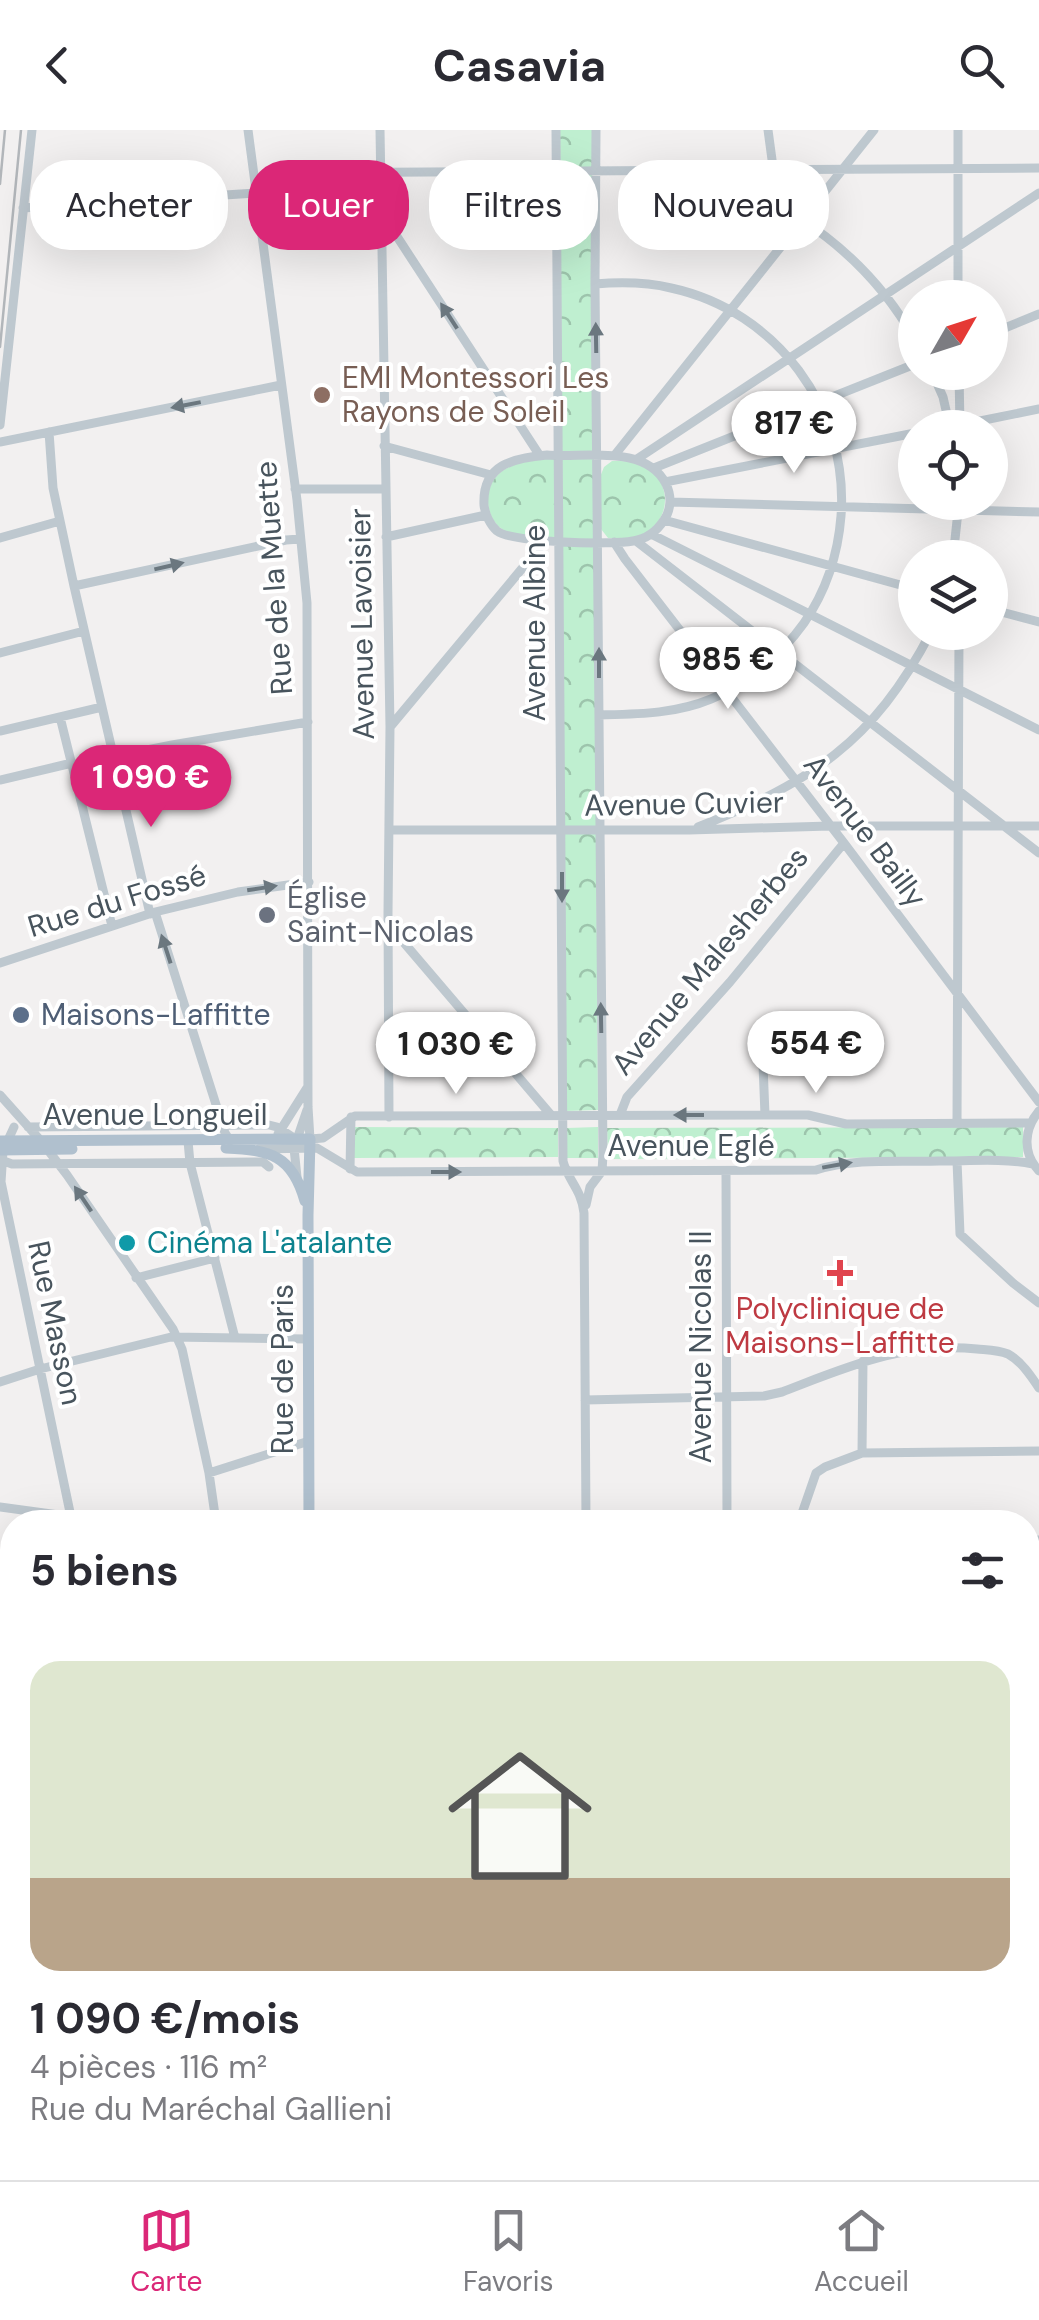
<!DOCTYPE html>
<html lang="fr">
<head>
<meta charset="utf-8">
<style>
  :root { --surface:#fff; --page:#f2f2f3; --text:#2b2b33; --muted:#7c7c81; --line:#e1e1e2; --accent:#db2777 }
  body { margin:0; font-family:"DM Sans",sans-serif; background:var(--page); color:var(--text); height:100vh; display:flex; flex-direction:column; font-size:38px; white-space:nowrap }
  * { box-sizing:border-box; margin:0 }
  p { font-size:32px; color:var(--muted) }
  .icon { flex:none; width:55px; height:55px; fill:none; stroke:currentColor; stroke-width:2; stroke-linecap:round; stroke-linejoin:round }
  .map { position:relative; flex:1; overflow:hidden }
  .panel { position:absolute; left:0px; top:1380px; width:1040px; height:670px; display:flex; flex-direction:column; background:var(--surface); border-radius:40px 40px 0 0; box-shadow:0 10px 40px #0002 }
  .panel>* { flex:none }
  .hud { position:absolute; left:30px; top:30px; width:980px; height:90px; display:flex; gap:20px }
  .needle { width:65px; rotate:51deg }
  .controls { position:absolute; left:898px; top:150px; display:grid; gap:20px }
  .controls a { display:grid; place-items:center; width:110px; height:110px; border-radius:50%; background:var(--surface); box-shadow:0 10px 40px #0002; font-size:50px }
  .price { position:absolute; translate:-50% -85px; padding:0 22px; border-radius:35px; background:#fff; color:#222; font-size:32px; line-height:65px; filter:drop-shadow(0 2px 5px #0008) }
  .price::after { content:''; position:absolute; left:50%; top:60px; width:30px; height:22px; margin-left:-15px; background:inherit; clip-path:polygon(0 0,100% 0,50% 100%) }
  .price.on { background:var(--accent); color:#fff }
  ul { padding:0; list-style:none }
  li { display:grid; align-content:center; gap:20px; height:530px; padding:0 30px }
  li+li { border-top:2px solid var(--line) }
  li span { display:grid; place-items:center; height:310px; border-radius:30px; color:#555 }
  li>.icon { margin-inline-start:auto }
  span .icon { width:180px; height:180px; fill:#fffc; stroke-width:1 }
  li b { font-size:42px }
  h2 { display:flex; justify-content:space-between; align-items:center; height:120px; padding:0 30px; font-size:42px }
  .chip { padding:0 35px; border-radius:40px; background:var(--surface); box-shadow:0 10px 40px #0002; font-size:35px; line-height:90px }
  .chip.on { background:var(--accent); color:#fff }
  header { display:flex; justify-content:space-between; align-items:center; height:130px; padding:0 30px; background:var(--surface); font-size:45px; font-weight:700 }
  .dock { display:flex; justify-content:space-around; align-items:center; height:140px; border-top:2px solid var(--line); background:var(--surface); font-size:28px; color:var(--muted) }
  .dock a { display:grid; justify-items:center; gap:5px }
  .dock .on { color:var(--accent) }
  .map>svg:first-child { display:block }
</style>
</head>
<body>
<header><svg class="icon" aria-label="back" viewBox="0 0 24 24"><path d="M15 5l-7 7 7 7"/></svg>Casavia<svg class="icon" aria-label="search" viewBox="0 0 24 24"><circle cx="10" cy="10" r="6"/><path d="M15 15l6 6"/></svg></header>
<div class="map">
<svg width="1039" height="2050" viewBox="0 0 1039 2050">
  <defs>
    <pattern id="forest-crowns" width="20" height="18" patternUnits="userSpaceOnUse" patternTransform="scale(2.5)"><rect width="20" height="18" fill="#bfefd0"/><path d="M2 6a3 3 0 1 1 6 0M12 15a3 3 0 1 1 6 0" fill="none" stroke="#9dc4ac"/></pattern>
  </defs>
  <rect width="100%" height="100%" fill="#f2f0f0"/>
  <path fill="url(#forest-crowns)" d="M560 0H592L598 980 566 981Z
    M556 329V409C538 408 518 409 502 399 493 393 489 383 488 373 485 336 526 328 556 329Z
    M612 331C623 331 635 331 644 336 671 350 672 386 647 402 636 409 621 409 608 408L601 399 600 347 604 337Z
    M354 997 558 998V1027L354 1028Z
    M598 997V1028H567V998Z
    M1023 997V1027L608 1029 607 998Z
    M0 1669 12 1675V1894L0 1893Z"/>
  <path fill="#bfefd0" d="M8 1703 12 1706V1789L0 1778V1712Z
    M0 1790 12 1800V1878L8 1883 0 1876Z
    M1039 1793V2008L1028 2005V1795Z"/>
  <path fill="#8ddbeb" d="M0 1621 12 1629V1675L0 1669Z
    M0 1908 12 1909V2038H1028V2016L1039 2019V2050H0Z"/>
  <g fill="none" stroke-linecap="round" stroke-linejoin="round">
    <path stroke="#bec8cf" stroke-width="9" d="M248 0 297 370 307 473 308 977 310 1009 323 1008 355 986 808 985 846 994 1030 993
      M380 0 390 597 388 783 389 987
      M556 0 563 1031C568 1051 581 1058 584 1083L586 1392
      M768 0 778 74
      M265 43 1039 38
      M704 45C792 70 870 129 915 210
      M169 68 176 115
      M23 78 256 63
      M383 85 540 326
      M595 154C620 152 646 152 671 158 777 181 849 279 841 386 838 425 826 461 804 493 781 525 748 554 711 569 675 584 638 584 599 585
      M958 168V0
      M990 204 1039 184
      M932 242 943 267 950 298
      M959 242 960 298
      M0 295 32 0
      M945 298 1039 279
      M49 302 53 358 74 456 150 784
      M0 312 281 255
      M384 316 491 345
      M547 325C585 328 646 314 666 354 672 366 671 380 664 390 657 401 646 409 633 411 612 415 513 413 497 401 490 395 485 384 484 375 482 334 514 328 547 325Z
      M614 326 874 0
      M637 329 1039 63
      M654 338 915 234
      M665 352 915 303
      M295 359H385
      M670 372 1039 382
      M664 390 915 459
      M651 404 1039 600
      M386 407 486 385
      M0 408 60 391
      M636 411 1039 723
      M614 412 625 429 844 713 1039 972
      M953 428 959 372
      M74 456 286 410 300 409
      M990 479 1039 492
      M0 523 84 501
      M60 587 112 796
      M390 597 545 411
      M0 601 102 577
      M72 635 172 615 308 592
      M0 650 72 633
      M698 697C811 652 873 613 931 502
      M389 700H689L830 696H1039
      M155 782 225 1003 230 1011
      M388 794 551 985
      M0 833 155 782 238 762 309 752
      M762 909 765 985
      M0 965 41 1011 67 1045 173 1199 182 1219 209 1343 216 1392
      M1039 981C1024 999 1022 1023 1039 1041
      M620 985 627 967 730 852 844 713
      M957 993 959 502
      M14 997 3 1021 1 1052 71 1387
      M28 997 269 995 277 997 294 1008
      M278 1004 307 958
      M188 1011 190 1033 235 1208
      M259 1019 317 1018 357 1042 816 1040C855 1028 898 1032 939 1031 970 1031 1003 1028 1033 1034
      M1 1030 12 1034 256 1032H263L269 1037
      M957 1031 960 1104 1013 1153 1039 1173
      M350 1039 351 987
      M726 1041 727 1392
      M297 1047 294 1018 307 980
      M586 1075 590 1057 602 1041 603 1025 595 154 596 0
      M136 1148 215 1128
      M0 1252 40 1239 171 1207 308 1209
      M585 1270 764 1266 782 1262C850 1236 903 1212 977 1219 987 1220 998 1220 1008 1224 1021 1231 1031 1246 1039 1258
      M862 1323 863 1231
      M209 1343 309 1311
      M0 1377 110 1392
      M799 1392 816 1343 825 1337 862 1323 1039 1321
      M1028 1410H1039
      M0 1478 12 1479
      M1028 1486H1039
      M0 1595 12 1599
      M1028 1617 1039 1620
      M1028 1685H1039
      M1028 1789 1039 1788"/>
    <path stroke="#b0c0ce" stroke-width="11" d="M0 1011 310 1009 308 1085 309 1392
      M226 1018C270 1020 292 1025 305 1071
      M0 1020 72 1019
      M591 2038V2050"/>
    <path stroke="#b2b6ba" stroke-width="2.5" d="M0 54 5 0
      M0 217 21 0"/>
  </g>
  <defs><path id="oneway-solid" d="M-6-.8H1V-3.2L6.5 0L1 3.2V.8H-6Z" transform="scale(2.5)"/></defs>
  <g fill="#6b777f">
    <use href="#oneway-solid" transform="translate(449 186) rotate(-123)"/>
    <use href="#oneway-solid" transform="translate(596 208) rotate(-91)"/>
    <use href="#oneway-solid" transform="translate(186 275) rotate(169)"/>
    <use href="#oneway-solid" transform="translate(169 436) rotate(-13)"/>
    <use href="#oneway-solid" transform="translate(599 533) rotate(-90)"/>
    <use href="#oneway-solid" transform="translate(562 757) rotate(90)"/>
    <use href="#oneway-solid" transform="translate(262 758) rotate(-9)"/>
    <use href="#oneway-solid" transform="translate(166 819) rotate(-108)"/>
    <use href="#oneway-solid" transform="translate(601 888) rotate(-91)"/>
    <use href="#oneway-solid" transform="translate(689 985) rotate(-180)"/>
    <use href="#oneway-solid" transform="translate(837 1035) rotate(-10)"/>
    <use href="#oneway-solid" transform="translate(446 1042)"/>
    <use href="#oneway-solid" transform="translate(83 1069) rotate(-124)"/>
  </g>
  <circle fill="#8d6e63" stroke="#fff" stroke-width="4" cx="322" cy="265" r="10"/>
  <circle fill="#6b7280" stroke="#fff" stroke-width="4" cx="267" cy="785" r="10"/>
  <circle fill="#5c6f8a" stroke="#fff" stroke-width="4" cx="21" cy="885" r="10"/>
  <circle fill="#0f9aa8" stroke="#fff" stroke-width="4" cx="127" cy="1113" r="10"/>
  <path fill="#e0444e" stroke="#fff" stroke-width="4" d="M835 1128h10v10h10v10h-10v10h-10v-10h-10v-10h10z"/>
  <g text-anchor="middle" stroke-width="8" stroke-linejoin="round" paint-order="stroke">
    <g font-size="30" fill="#785e54" stroke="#fff" text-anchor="start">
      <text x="342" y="258">EMI Montessori Les<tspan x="342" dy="34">Rayons de Soleil</tspan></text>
    </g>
    <g font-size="30" fill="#48545d" stroke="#fff">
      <text transform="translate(274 448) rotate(-94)" y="10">Rue de la Muette</text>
      <text transform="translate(535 493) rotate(-90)" y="10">Avenue Albine</text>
      <text transform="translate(362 494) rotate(-91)" y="10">Avenue Lavoisier</text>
      <text transform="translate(684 674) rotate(-1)" y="10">Avenue Cuvier</text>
      <text transform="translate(865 701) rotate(53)" y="10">Avenue Bailly</text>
      <text transform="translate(117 771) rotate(-17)" y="10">Rue du Fossé</text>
      <text transform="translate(710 831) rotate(-50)" y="10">Avenue Malesherbes</text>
      <text x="155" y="995">Avenue Longueil</text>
      <text x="691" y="1026">Avenue Eglé</text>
      <text transform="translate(55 1193) rotate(78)" y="10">Rue Masson</text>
      <text transform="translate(701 1217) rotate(-90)" y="10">Avenue Nicolas II</text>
      <text transform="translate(283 1239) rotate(-90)" y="10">Rue de Paris</text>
    </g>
    <g font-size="30" fill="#5b616d" stroke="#fff" text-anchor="start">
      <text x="287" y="778">Église<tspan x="287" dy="34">Saint-Nicolas</tspan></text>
    </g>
    <g font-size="30" fill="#4e5e75" stroke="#fff" text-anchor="start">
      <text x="41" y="895">Maisons-Laffitte</text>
    </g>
    <g font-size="30" fill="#0d838f" stroke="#fff" text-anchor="start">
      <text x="147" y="1123">Cinéma L'atalante</text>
    </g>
    <g font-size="30" fill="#be3a42" stroke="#fff">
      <text x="840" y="1189">Polyclinique de<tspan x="840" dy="34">Maisons-Laffitte</tspan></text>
    </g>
  </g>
</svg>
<div class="controls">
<a><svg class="needle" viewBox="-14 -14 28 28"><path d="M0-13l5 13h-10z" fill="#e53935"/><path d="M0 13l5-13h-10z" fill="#7c7c81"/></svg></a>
<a><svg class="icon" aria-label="locate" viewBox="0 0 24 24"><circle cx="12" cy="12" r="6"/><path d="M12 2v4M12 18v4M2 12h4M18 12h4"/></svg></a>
<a><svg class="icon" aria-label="layers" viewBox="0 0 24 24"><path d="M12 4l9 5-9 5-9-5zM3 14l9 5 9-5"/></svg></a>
</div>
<b class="price" style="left:794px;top:346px">817 €</b>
<b class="price" style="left:728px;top:582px">985 €</b>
<b class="price on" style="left:151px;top:700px">1 090 €</b>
<b class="price" style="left:816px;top:966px">554 €</b>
<b class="price" style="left:456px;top:967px">1 030 €</b>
<div class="hud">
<a class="chip">Acheter</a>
<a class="chip on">Louer</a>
<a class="chip">Filtres</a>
<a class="chip">Nouveau</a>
</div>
<section class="panel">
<h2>5 biens<svg class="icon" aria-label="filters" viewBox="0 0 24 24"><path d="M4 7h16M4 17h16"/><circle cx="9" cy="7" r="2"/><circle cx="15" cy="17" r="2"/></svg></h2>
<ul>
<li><span style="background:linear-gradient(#dfe7d0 70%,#b9a48a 0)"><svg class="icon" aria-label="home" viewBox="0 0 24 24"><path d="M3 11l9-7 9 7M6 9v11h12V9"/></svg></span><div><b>1 090 €/mois</b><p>4 pièces · 116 m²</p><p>Rue du Maréchal Gallieni</p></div></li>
</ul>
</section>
</div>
<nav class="dock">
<a class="on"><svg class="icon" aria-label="map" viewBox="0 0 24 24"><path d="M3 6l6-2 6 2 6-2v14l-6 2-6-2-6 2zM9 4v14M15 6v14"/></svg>Carte</a>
<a><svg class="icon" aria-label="saved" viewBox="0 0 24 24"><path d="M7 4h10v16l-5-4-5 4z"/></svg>Favoris</a>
<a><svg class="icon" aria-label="home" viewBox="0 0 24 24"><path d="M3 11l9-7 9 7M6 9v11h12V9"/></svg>Accueil</a>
</nav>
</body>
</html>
